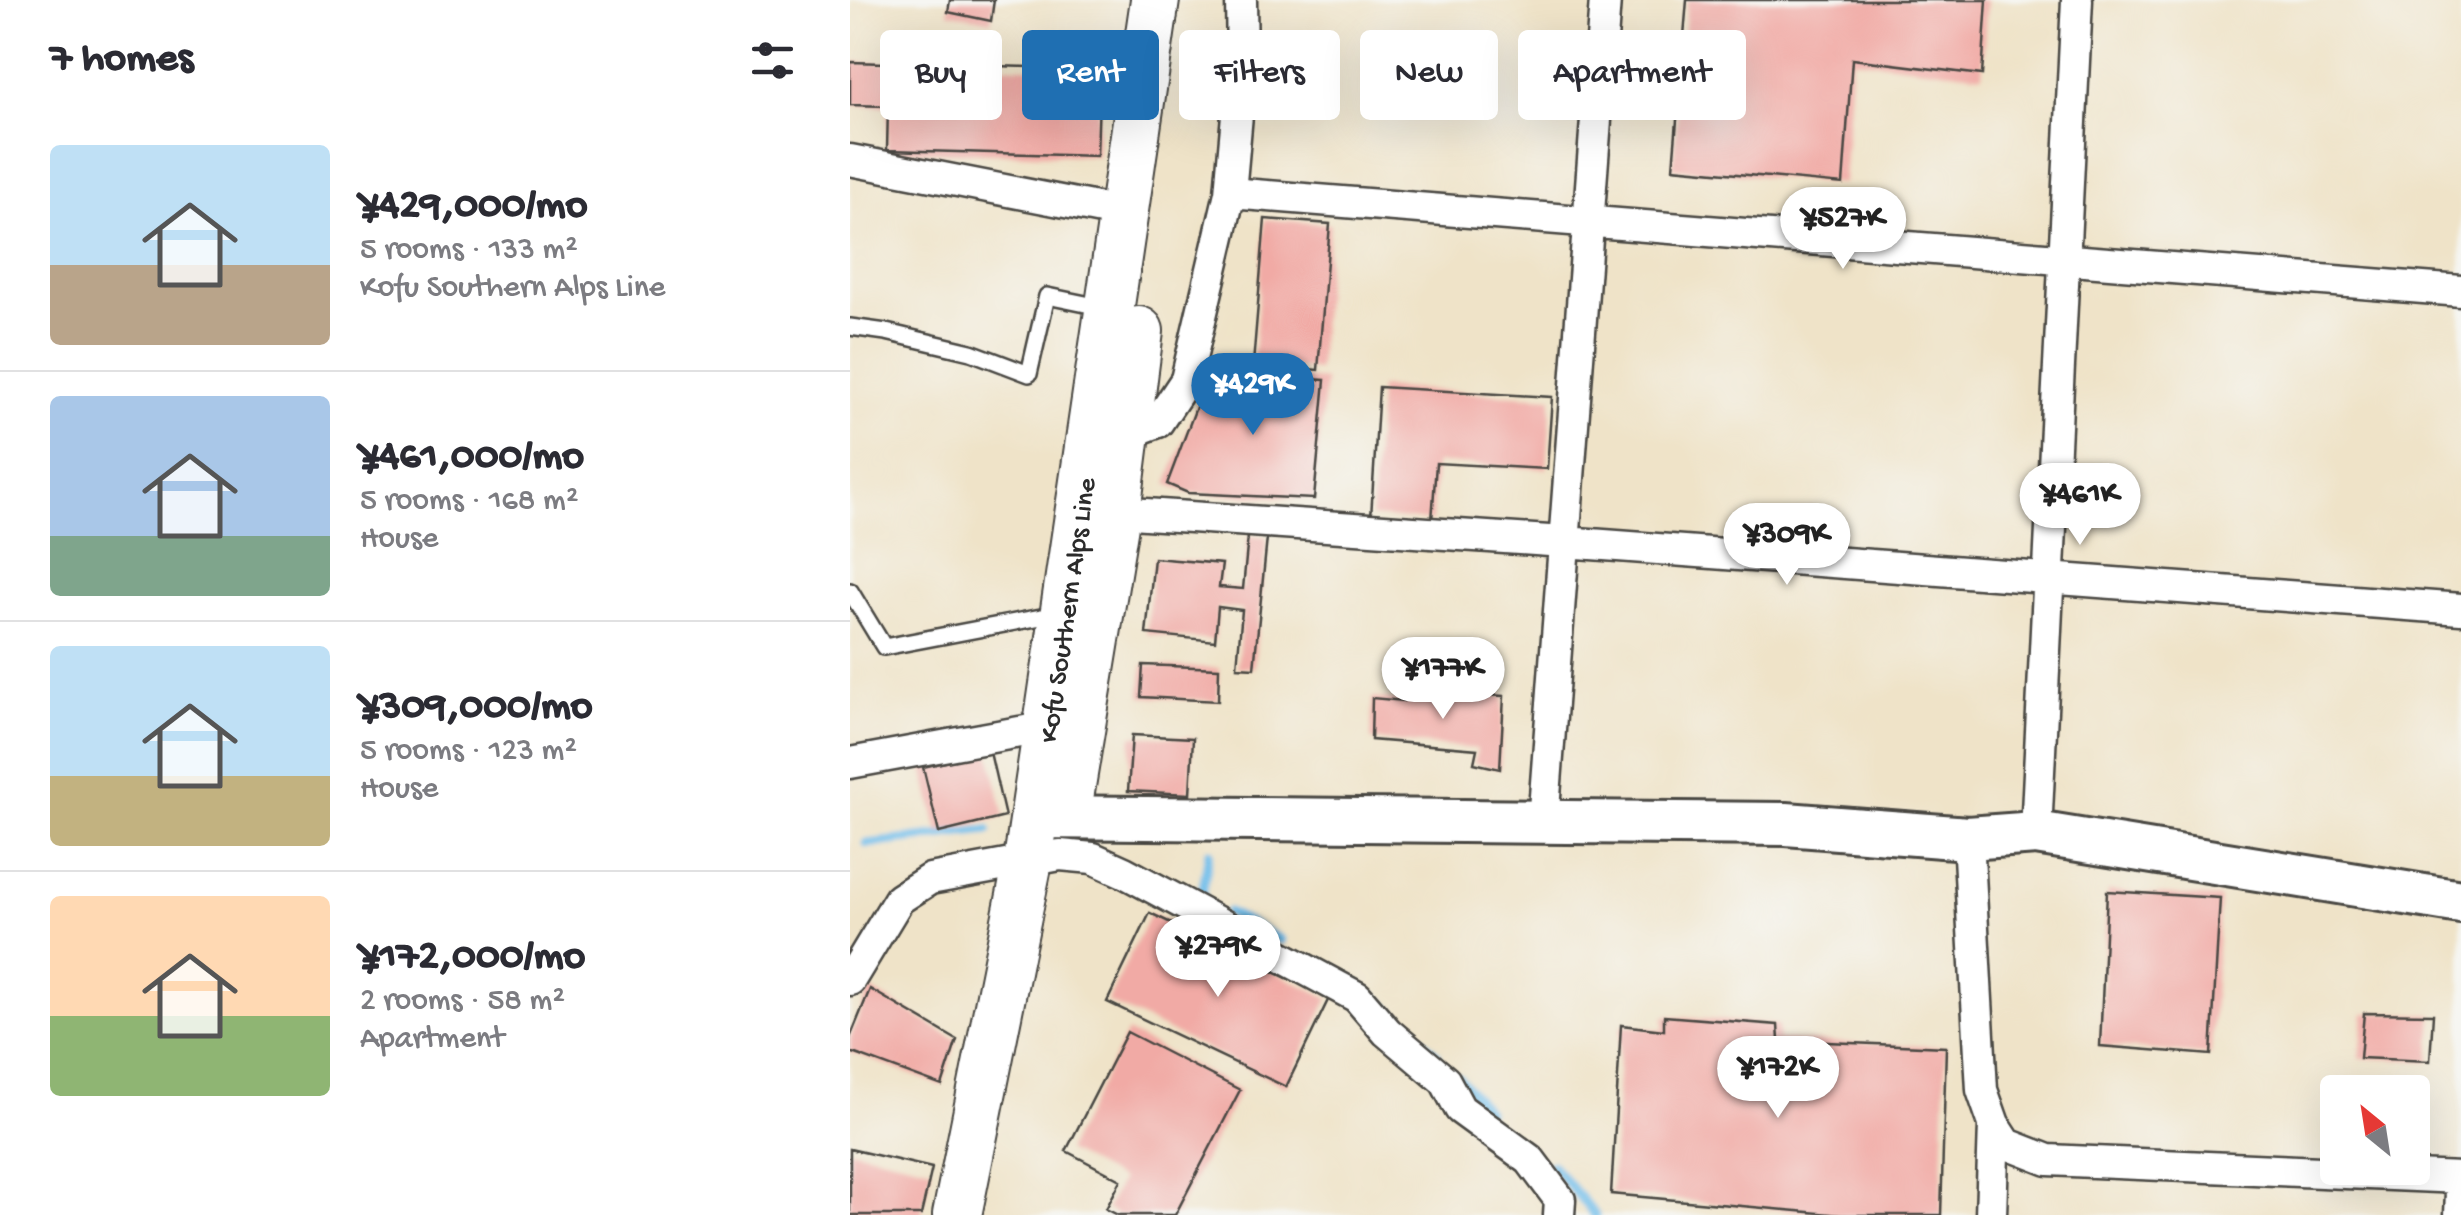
<!DOCTYPE html>
<html lang="en">
<head>
<meta charset="utf-8">
<style>
  :root { --surface:#fff; --page:#f2f2f3; --text:#2b2b33; --muted:#7c7c81; --line:#e1e1e2; --accent:#1f6fb2 }
  body { margin:0; font-family:"Gochi Hand",sans-serif; background:var(--page); color:var(--text); height:100vh; display:flex; flex-direction:column; font-size:38px; white-space:nowrap }
  * { box-sizing:border-box; margin:0 }
  p { font-size:32px; color:var(--muted) }
  .icon { flex:none; width:55px; height:55px; fill:none; stroke:currentColor; stroke-width:2; stroke-linecap:round; stroke-linejoin:round }
  .map { position:relative; flex:1; overflow:hidden }
  .side { display:flex; flex-direction:column; background:var(--surface); width:850px }
  .side>* { flex:none }
  .banner { position:absolute; left:30px; top:30px; width:950px; height:90px; display:flex; gap:20px }
  .needle { width:65px; rotate:330deg }
  .controls { position:absolute; left:1470px; top:1075px; display:grid; gap:20px }
  .controls a { display:grid; place-items:center; width:110px; height:110px; border-radius:10px; background:var(--surface); box-shadow:0 10px 40px #0002; font-size:50px }
  .price { position:absolute; translate:-50% -85px; padding:0 22px; border-radius:35px; background:#fff; color:#222; font-size:32px; line-height:65px; filter:drop-shadow(0 2px 5px #0008) }
  .price::after { content:''; position:absolute; left:50%; top:60px; width:30px; height:22px; margin-left:-15px; background:inherit; clip-path:polygon(0 0,100% 0,50% 100%) }
  .price.current { background:var(--accent); color:#fff }
  ul { padding:0; list-style:none }
  li { display:flex; align-items:center; gap:30px; height:250px; padding:0 50px }
  li+li { border-top:2px solid var(--line) }
  li span { display:grid; place-items:center; flex:none; width:280px; height:200px; border-radius:10px; color:#555 }
  li>.icon { margin-inline-start:auto }
  span .icon { width:120px; height:120px; fill:#fffc; stroke-width:1 }
  li b { font-size:42px }
  h2 { display:flex; justify-content:space-between; align-items:center; height:120px; padding:0 50px; font-size:42px }
  .pill { padding:0 35px; border-radius:10px; background:var(--surface); box-shadow:0 10px 40px #0002; font-size:35px; line-height:90px }
  .pill.current { background:var(--accent); color:#fff }
  main { display:flex; flex:1; min-height:0 }
  .map>svg:first-child { display:block }
</style>
</head>
<body>
<main>
<section class="side">
<h2>7 homes<svg class="icon" aria-label="filters" viewBox="0 0 24 24"><path d="M4 7h16M4 17h16"/><circle cx="9" cy="7" r="2"/><circle cx="15" cy="17" r="2"/></svg></h2>
<ul>
<li><span style="background:linear-gradient(#bfe0f5 60%,#b9a48a 0)"><svg class="icon" aria-label="home" viewBox="0 0 24 24"><path d="M3 11l9-7 9 7M6 9v11h12V9"/></svg></span><div><b>¥429,000/mo</b><p>5 rooms · 133 m²</p><p>Kofu Southern Alps Line</p></div></li>
<li><span style="background:linear-gradient(#a9c7e8 70%,#7fa58c 0)"><svg class="icon" aria-label="home" viewBox="0 0 24 24"><path d="M3 11l9-7 9 7M6 9v11h12V9"/></svg></span><div><b>¥461,000/mo</b><p>5 rooms · 168 m²</p><p>House</p></div></li>
<li><span style="background:linear-gradient(#bfe0f5 65%,#c2b280 0)"><svg class="icon" aria-label="home" viewBox="0 0 24 24"><path d="M3 11l9-7 9 7M6 9v11h12V9"/></svg></span><div><b>¥309,000/mo</b><p>5 rooms · 123 m²</p><p>House</p></div></li>
<li><span style="background:linear-gradient(#ffd9b3 60%,#8fb573 0)"><svg class="icon" aria-label="home" viewBox="0 0 24 24"><path d="M3 11l9-7 9 7M6 9v11h12V9"/></svg></span><div><b>¥172,000/mo</b><p>2 rooms · 58 m²</p><p>Apartment</p></div></li>
</ul>
</section>
<div class="map">
<svg width="1611" height="1215" viewBox="0 0 1611 1215">
  <rect width="100%" height="100%" fill="#f6f6f2"/>
  <filter id="ink" filterUnits="userSpaceOnUse"><feTurbulence type="fractalNoise" baseFrequency=".01" numOctaves="2"/><feDisplacementMap in="SourceGraphic" scale="20" xChannelSelector="R" yChannelSelector="G"/><feConvolveMatrix kernelMatrix="1 2 1 2 8 2 1 2 1" color-interpolation-filters="sRGB"/></filter>
  <filter id="wash" filterUnits="userSpaceOnUse"><feTurbulence type="fractalNoise" baseFrequency=".0048" numOctaves="4" result="noise"/><feDisplacementMap in="SourceGraphic" scale="40" xChannelSelector="R" yChannelSelector="G"/><feGaussianBlur stdDeviation="2.25" result="paint"/><feColorMatrix in="noise" values="0 0 0 0 0 0 0 0 0 0 0 0 0 0 0 0 0 1.4 0 .05"/><feComposite in="paint" operator="in"/></filter>
  <g filter="url(#wash)">
    <rect width="100%" height="100%" fill="#efe3c8"/>
    <g fill="none" stroke-linecap="round" stroke-linejoin="round">
      <path stroke="#6fbdea" stroke-width="9" d="M17 844 138 830
        M355 901 351 900 359 852
        M378 912 431 940
        M525 997 587 1055
        M608 1077 637 1111
        M702 1165 745 1215"/>
    </g>
    <g id="blocks">
      <path fill="#f1aaa5" d="M100 0H144L141 21 98 12Z
        M837 0H1137L1132 75 1002 59 993 184 823 168Z
        M0 62 250 69 247 156 37 150 38 106 0 105Z
        M415 219 480 224 468 370 403 364Z
        M359 373 475 380 464 499 338 493 317 484Z
        M529 387 702 397 697 469 586 463 582 521 521 517Z
        M398 536 417 538 404 668 387 667 392 610 368 607 365 641 296 634 304 558 372 564 369 587 393 589Z
        M293 665 369 668 368 701 291 697Z
        M557 691 654 696 650 769 624 763 627 749 521 740 522 698 554 701Z
        M282 735 343 738 340 794 278 791Z
        M140 752 155 817 89 833 73 767Z
        M1257 891 1370 898 1361 1055 1250 1046Z
        M300 913 479 998 436 1087 257 1002Z
        M20 989 107 1040 92 1086 0 1052V1038Z
        M1514 1013 1583 1014 1580 1061 1510 1058Z
        M814 1016 928 1025 929 1040 1096 1047 1091 1215H991L761 1194 771 1025 814 1030Z
        M277 1032 390 1090 325 1215H268L256 1209 271 1180 216 1151Z
        M0 1149 82 1168 71 1215H0Z"/>
    </g>
  </g>
  <g filter="url(#ink)">
    <use href="#blocks" fill-opacity="0" stroke="#484743" stroke-width="2.5"/>
    <g fill="none" stroke-linecap="round" stroke-linejoin="round">
      <g stroke="#484743" stroke-width="20">
        <path id="lane" d="M0 327 36 332 121 352 179 374 197 296 255 308
          M0 591 34 647 207 614"/>
      </g>
      <g stroke="#484743" stroke-width="35">
        <path id="street" d="M0 160 272 213
          M380 193 1611 291
          M276 434 308 422 336 380 380 193 392 59 391 0
          M266 512 714 542 1611 609
          M0 763 197 727
          M693 823 755 0
          M1186 833 1227 0
          M1118 838 1132 1090 1144 1124 1157 1144 1198 1160 1611 1178
          M0 980 49 899 80 879 210 855 243 858 274 872 507 997 537 1032 595 1081 610 1109 680 1160 710 1200 709 1215
          M1141 1215 1144 1124
          M1610 1215 1611 1191"/>
      </g>
      <g stroke="#484743" stroke-width="48">
        <path id="secondary" d="M185 817 936 824 1118 838 1186 833 1611 902"/>
      </g>
      <g stroke="#484743" stroke-width="52">
        <g id="primary">
          <path d="M218 804 266 512 289 331"/>
          <path id="s1" d="M107 1215 178 861 305 0"/>
        </g>
      </g>
      <use href="#lane" stroke="#fff" stroke-width="15"/>
      <use href="#street" stroke="#fff" stroke-width="30"/>
      <use href="#secondary" stroke="#fff" stroke-width="42"/>
      <use href="#primary" stroke="#fff" stroke-width="48"/>
    </g>
  </g>
  <g text-anchor="middle" stroke-width="8" stroke-linejoin="round" paint-order="stroke">
    <g font-size="28" fill="#2b2b2b" stroke="#f6f6f2">
      <text dy="10" stroke="none"><textPath href="#s1" startOffset="615">Kofu Southern Alps Line</textPath></text>
    </g>
  </g>
</svg>
<div class="controls">
<a><svg class="needle" viewBox="-14 -14 28 28"><path d="M0-13l5 13h-10z" fill="#e53935"/><path d="M0 13l5-13h-10z" fill="#7c7c81"/></svg></a>
</div>
<b class="price" style="left:993px;top:272px">¥527K</b>
<b class="price current" style="left:403px;top:438px">¥429K</b>
<b class="price" style="left:1230px;top:548px">¥461K</b>
<b class="price" style="left:937px;top:588px">¥309K</b>
<b class="price" style="left:593px;top:722px">¥177K</b>
<b class="price" style="left:368px;top:1000px">¥279K</b>
<b class="price" style="left:928px;top:1121px">¥172K</b>
<div class="banner">
<a class="pill">Buy</a>
<a class="pill current">Rent</a>
<a class="pill">Filters</a>
<a class="pill">New</a>
<a class="pill">Apartment</a>
</div>
</div>
</main>
</body>
</html>
